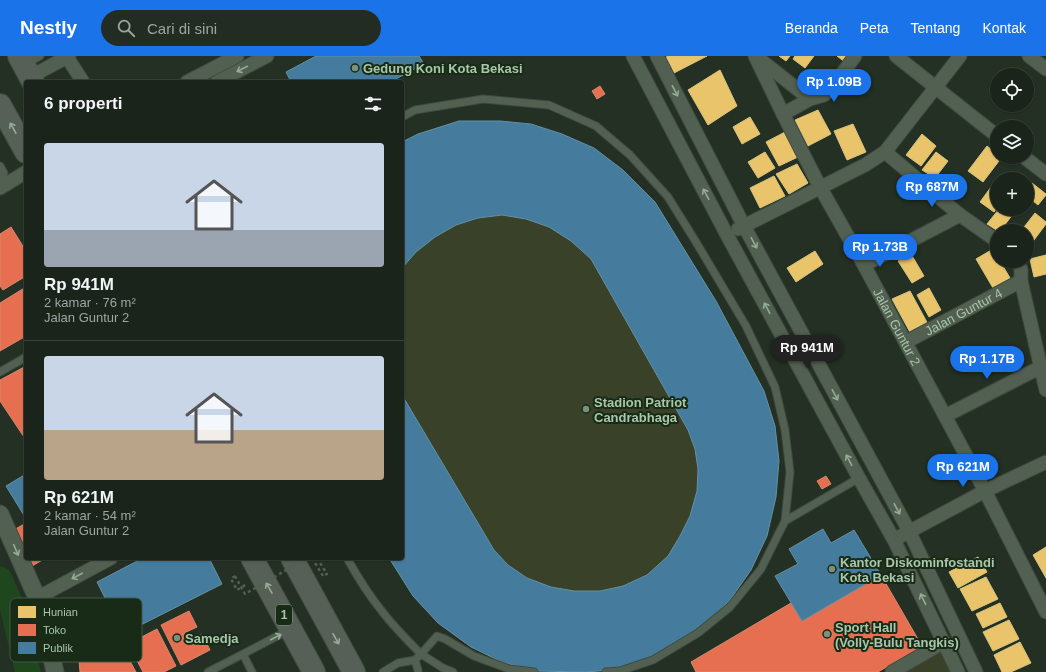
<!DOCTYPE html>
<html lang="id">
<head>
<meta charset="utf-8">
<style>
  :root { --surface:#1a241a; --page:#232c23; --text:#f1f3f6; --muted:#9fa4a2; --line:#384139; --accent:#1a73e8 }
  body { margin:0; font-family:Arial,sans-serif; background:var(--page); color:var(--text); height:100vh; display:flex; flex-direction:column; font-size:15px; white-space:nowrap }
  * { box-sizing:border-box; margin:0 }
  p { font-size:13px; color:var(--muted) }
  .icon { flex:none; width:22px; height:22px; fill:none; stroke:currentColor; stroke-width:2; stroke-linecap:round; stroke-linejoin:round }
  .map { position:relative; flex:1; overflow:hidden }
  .sheet { position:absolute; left:24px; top:24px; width:380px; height:480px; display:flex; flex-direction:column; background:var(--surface); border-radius:4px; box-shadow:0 1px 3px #0004,0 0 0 1px var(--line) }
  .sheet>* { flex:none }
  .controls { position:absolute; left:990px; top:12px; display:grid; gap:8px }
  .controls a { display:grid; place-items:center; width:44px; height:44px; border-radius:50%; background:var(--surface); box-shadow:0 1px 3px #0004,0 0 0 1px var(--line); font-size:20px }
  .price { position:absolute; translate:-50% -34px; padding:0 9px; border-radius:14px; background:var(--accent); color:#fff; font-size:13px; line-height:26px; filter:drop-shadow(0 1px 2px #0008) }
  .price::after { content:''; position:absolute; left:50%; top:24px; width:12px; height:9px; margin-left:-6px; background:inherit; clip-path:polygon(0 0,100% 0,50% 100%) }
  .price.selected { background:#222; color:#fff }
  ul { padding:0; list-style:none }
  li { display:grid; align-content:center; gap:8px; height:212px; padding:0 20px }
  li+li { border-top:1px solid var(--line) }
  li span { display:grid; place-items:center; height:124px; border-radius:4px; color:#555 }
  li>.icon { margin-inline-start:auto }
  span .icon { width:72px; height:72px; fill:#fffc; stroke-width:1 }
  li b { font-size:17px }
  h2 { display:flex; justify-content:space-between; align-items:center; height:48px; padding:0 20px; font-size:17px }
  header { display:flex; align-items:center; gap:24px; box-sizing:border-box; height:56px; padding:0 20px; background:var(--accent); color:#fff }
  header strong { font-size:19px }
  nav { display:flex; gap:22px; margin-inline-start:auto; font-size:14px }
  .search { width:280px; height:36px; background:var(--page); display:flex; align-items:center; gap:10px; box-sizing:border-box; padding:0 14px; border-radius:22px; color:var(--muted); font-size:15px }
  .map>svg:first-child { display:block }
</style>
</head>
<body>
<header>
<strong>Nestly</strong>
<div class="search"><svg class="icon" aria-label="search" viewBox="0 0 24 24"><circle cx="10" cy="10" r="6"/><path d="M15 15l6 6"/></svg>Cari di sini</div>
<nav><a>Beranda</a><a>Peta</a><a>Tentang</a><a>Kontak</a></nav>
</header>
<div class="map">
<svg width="1046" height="616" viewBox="0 0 1046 616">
  <rect width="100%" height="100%" fill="#233023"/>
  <path fill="#394128" d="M459 65H500L531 68 562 78 594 92 623 114 655 146 716 245 779 405 776 441 767 480 751 514 730 544 707 568 612 614 585 616 536 615 502 606 471 591 438 567 413 540 389 502H402V86L418 78Z
    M944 586 958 616H892Z"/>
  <path fill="#e9c46a" stroke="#d6c47d" d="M669 0H707L674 17 666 1Z
    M779 0H790L786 5Z
    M795 0H814L805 12 793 3Z
    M837 0H850L846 7Z
    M720 14 737 50 708 69 688 34Z
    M818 54 831 78 808 90 795 64Z
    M750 61 760 78 742 88 733 71Z
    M853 68 866 96 847 104 834 75Z
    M785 76 798 101 779 110 766 86Z
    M922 78 936 90 921 110 906 99Z
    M987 90 997 98V101H1002L983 126 968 115Z
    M765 96 775 112 758 122 748 106Z
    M936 96 948 105 935 122 922 114Z
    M797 108 808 127 789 138 776 118Z
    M774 120 785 140 760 152 750 132Z
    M994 127 997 129V152L994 156 980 146Z
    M1032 127 1046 138V139L1038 149 1027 140V133Z
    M999 153H1017L1000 175H998L987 168Z
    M1035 157 1046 166V168L1031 188 1027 185V175H1021Z
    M993 193 997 200V205H1000L1010 222 993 232 976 203Z
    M815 195 823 208 796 226 787 212Z
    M911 198 924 220 912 227 898 205Z
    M1046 199V218L1034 221 1030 203Z
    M929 232 941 254 929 261 917 239Z
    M910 235 929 270 912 280 892 243Z
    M1046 491V522L1033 499Z
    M978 501 987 516 958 532 949 516Z
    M986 521 998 543 972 555 960 533Z
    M1000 547 1007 561 983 572 976 558Z
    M1009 564 1019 583 993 595 983 576Z
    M1020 586 1031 607 1011 616H1002L994 599Z"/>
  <path fill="#e76f51" stroke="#d5896c" d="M600 30 605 38 597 43 592 35Z
    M11 171 26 195V220L3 234 0 230V178Z
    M26 231V280L0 295V247Z
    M26 310V380L24 381 0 345V324Z
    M826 420 831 428 822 433 817 425Z
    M26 467V499L12 475Z
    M27 502H46L32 510Z
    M881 519 922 590 878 616H696L691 606 791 547 802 565Z
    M189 555 197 571 184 577 188 585 202 578 210 594 181 609 161 569Z
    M157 573 176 610 164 616H143L128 588Z
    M120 587 136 616H80L78 592 105 590H110Z"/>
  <path fill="#457b9d" stroke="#6391a1" d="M316 0H419L424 8 390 26H291L286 16Z
    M459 65H500L531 68 562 78 594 92 623 114 655 146 716 245 764 335 775 370 779 405 776 441 767 480 751 514 730 544 707 568 646 605 612 614 585 616 536 615 502 606 471 591 438 567 413 540 389 502H402V339L494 494 508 509 527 522 551 531 574 535H600L623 530 647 519 668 500 680 480 690 460 697 435 698 413 695 393 688 374 591 203 571 185 549 171 526 163 502 159 478 162 456 169 435 181 416 196 402 212V86L418 78Z
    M26 418V461H25L6 430Z
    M823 473 831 487 854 474 881 519 802 565 775 520 798 508 789 493Z
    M143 502H209L222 528 123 578 97 526Z"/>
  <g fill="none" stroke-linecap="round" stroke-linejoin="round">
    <path stroke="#1f471e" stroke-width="25" d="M0 523 12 551 28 616"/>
    <g stroke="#404b40" stroke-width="9">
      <path id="service" d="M26 8 40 0
        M402 61 415 54 483 43 549 49 596 70 630 99 668 141 696 186 746 270 775 331 785 374 790 416 785 465 761 513 730 551 698 577 653 604 620 615 606 616
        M0 110 4 117 0 125
        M0 316 26 301
        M785 465 859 422
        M347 502C357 520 368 538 381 554 393 570 407 584 421 598L437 580 445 583 474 600 509 613 534 616
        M243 598 289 574
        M415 604 418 614V616
        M208 616 243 598 252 616
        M383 616 398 607 415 604 421 598 443 612 453 616"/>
    </g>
    <g stroke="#404b40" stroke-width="15">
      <g id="minor">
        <path d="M633 0 727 179 859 422 894 484 958 616"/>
        <path d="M657 0 744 170 909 475 976 616"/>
        <path id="s1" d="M755 0 783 58 820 131 864 209 945 360 985 435 1046 556"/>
        <path d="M896 0 997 80"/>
        <path d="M1029 0 1046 13"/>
        <path d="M67 1 83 26"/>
        <path d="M758 2 810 43"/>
        <path d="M30 21 69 0"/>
        <path d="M187 26 237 0"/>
        <path d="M217 26 267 0"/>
        <path d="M783 58 810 43 824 39 834 29 855 0"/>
        <path d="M885 96 960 159 997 185"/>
        <path d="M1024 101 1046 118"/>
        <path d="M0 132 26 116"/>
        <path d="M738 173 865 109 885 96 960 0"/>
        <path d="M1018 205 1021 214V225L1046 334"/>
        <path d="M864 209 960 159"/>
        <path id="s2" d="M906 286 1021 225"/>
        <path d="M945 360 1041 311"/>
        <path d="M901 480 985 435 1046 406"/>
        <path d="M37 542 111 502"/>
        <path d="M892 616 944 586"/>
      </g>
    </g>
    <g stroke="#404b40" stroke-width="19">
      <path id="tertiary" d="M0 458 37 542 47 579 55 616"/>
    </g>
    <g stroke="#3f4c3f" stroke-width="24">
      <path id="trunk" d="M19 0 33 26
        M0 49 26 96
        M252 502 314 616
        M292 502 354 616"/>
    </g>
    <path stroke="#545f53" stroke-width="2.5" stroke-dasharray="3 3" stroke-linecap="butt" d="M317 502 327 518 323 520
      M235 520 231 523 237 534 247 528"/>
    <use href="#service" stroke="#526052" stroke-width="7"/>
    <use href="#minor" stroke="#526052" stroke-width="13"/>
    <use href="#tertiary" stroke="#526052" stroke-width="17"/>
    <use href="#trunk" stroke="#566056" stroke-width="22"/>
    <path stroke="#545f53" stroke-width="2.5" stroke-dasharray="3 3" stroke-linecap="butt" d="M312 502 323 520
      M235 520 245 538 307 502"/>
  </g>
  <defs><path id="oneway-shaft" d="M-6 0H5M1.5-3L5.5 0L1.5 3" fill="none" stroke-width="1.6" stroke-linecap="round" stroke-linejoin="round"/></defs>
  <g stroke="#94ac94">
    <use href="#oneway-shaft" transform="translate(242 13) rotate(153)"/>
    <use href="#oneway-shaft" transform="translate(675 35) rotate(63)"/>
    <use href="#oneway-shaft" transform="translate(706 138) rotate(-118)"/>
    <use href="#oneway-shaft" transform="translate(754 187) rotate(62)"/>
    <use href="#oneway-shaft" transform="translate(767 252) rotate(-118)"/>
    <use href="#oneway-shaft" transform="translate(835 339) rotate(62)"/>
    <use href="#oneway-shaft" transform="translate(849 404) rotate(-118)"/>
    <use href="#oneway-shaft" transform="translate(897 453) rotate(62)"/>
    <use href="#oneway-shaft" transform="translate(16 494) rotate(67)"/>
    <use href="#oneway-shaft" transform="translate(77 520) rotate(152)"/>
    <use href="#oneway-shaft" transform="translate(923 543) rotate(-116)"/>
    <use href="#oneway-shaft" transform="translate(276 581) rotate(-28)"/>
  </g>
  <g stroke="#95ac95">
    <use href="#oneway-shaft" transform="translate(13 72) rotate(-119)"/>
    <use href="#oneway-shaft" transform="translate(269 532) rotate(-120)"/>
    <use href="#oneway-shaft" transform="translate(336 583) rotate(61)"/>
  </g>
  <g fill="#7b917b" stroke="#172b16" stroke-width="1.5">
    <circle cx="355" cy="12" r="4"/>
    <circle cx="586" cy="353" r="4"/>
    <circle cx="832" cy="513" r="4"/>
    <circle cx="827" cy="578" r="4"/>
    <circle cx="177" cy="582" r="4"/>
  </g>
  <g text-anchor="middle" stroke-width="4" stroke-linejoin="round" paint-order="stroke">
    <rect fill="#172b16" stroke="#7e977e" stroke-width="1" x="276" y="549" width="16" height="20" rx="3"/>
    <g font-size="12" font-weight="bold" fill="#aac5aa">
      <text x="284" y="563">1</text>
    </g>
    <g font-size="13" font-weight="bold" fill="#aac5aa" stroke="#172b16" text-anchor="start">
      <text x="363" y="17">Gedung Koni Kota Bekasi</text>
      <text x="594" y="351">Stadion Patriot<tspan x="594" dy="15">Candrabhaga</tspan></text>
      <text x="840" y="511">Kantor Diskominfostandi<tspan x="840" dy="15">Kota Bekasi</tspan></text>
      <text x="835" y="576">Sport Hall<tspan x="835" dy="15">(Volly-Bulu Tangkis)</tspan></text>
      <text x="185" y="587">Samedja</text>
    </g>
    <g font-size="13" fill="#aac5aa" stroke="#172b16">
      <text dy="5" stroke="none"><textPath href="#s2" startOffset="65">Jalan Guntur 4</textPath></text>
      <text dy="5" stroke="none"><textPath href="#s1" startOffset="306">Jalan Guntur 2</textPath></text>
    </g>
  </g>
  <rect x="10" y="542" width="132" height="64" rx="6" fill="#172b16" stroke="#435942" stroke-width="1"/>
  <rect x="18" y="550" width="18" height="12" fill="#e9c46a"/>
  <rect x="18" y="568" width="18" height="12" fill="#e76f51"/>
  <rect x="18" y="586" width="18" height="12" fill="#457b9d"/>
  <g font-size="11" fill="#aac5aa">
    <text x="43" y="560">Hunian</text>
    <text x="43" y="578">Toko</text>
    <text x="43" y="596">Publik</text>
  </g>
</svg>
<div class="controls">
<a><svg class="icon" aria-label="locate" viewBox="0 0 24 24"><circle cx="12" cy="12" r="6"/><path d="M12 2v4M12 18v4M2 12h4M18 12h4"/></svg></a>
<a><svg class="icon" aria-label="layers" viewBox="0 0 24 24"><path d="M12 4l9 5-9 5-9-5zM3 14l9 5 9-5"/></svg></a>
<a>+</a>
<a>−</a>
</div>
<b class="price" style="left:834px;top:47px">Rp 1.09B</b>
<b class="price" style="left:932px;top:152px">Rp 687M</b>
<b class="price" style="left:880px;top:212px">Rp 1.73B</b>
<b class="price selected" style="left:807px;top:313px">Rp 941M</b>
<b class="price" style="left:987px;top:324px">Rp 1.17B</b>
<b class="price" style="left:963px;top:432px">Rp 621M</b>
<section class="sheet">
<h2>6 properti<svg class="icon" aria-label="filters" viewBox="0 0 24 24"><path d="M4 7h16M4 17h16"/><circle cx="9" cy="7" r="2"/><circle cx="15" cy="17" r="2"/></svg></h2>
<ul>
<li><span style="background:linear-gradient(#c9d6e8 70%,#9aa5b1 0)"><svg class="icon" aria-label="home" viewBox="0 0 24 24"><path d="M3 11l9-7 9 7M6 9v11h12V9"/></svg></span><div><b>Rp 941M</b><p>2 kamar · 76 m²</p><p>Jalan Guntur 2</p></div></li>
<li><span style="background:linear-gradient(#c9d6e8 60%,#b9a48a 0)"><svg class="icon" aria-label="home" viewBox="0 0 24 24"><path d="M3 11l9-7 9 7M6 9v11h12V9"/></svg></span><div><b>Rp 621M</b><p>2 kamar · 54 m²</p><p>Jalan Guntur 2</p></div></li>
</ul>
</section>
</div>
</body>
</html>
